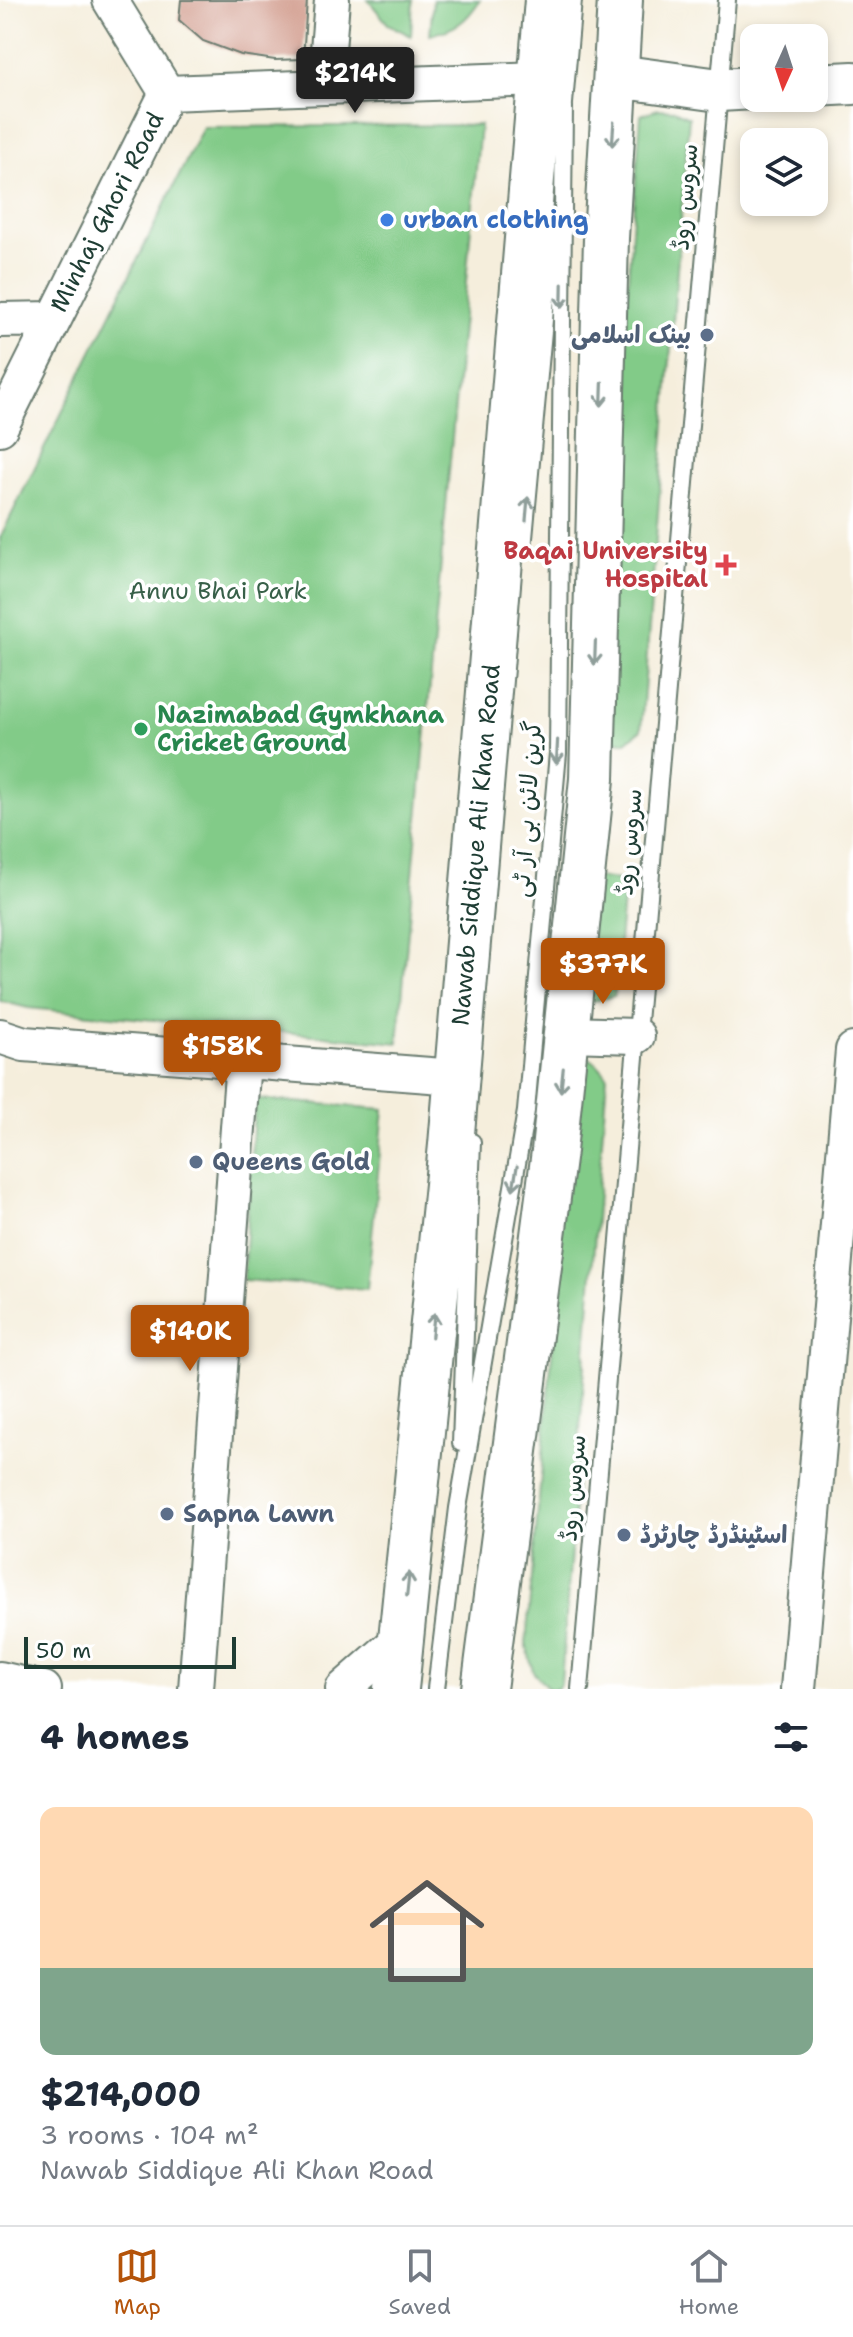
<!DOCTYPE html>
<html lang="en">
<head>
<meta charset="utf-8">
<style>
  :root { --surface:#fff; --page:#f2f2f3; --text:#1f2937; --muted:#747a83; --line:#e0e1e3; --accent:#b45309 }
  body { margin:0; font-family:"Shantell Sans","Playpen Sans Arabic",sans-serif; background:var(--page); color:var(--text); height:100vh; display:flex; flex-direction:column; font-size:30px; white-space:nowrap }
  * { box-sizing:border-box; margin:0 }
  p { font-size:26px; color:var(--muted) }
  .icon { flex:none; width:44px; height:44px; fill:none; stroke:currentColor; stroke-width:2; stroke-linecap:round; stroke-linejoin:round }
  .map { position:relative; height:1689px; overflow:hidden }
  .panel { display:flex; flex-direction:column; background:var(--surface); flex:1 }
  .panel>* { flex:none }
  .needle { width:52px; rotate:183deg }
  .fabs { position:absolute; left:740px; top:24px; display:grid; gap:16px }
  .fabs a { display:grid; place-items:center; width:88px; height:88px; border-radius:16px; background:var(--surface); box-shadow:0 4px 12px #0003; font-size:40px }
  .scale { position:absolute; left:24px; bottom:20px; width:212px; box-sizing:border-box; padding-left:8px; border:4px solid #1f3d34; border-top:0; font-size:22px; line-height:28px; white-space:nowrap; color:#1f3d34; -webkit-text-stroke:6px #fff; paint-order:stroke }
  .price { position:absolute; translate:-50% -68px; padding:0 18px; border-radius:8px; background:var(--accent); color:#fff; font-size:26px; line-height:52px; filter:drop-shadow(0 2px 4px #0008) }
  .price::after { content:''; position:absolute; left:50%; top:48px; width:24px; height:18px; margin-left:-12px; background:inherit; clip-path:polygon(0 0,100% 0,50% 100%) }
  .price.on { background:#222; color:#fff }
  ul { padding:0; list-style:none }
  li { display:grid; align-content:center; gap:16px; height:424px; padding:0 40px }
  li+li { border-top:2px solid var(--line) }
  li span { display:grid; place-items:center; height:248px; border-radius:16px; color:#555 }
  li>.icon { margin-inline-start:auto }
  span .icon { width:144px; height:144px; fill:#fffc; stroke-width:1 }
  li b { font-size:34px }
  h2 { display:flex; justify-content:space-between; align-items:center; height:96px; padding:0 40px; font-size:34px }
  .tabs { display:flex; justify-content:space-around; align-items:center; height:112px; border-top:2px solid var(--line); background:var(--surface); font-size:22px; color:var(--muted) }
  .tabs a { display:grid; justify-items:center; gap:4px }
  .tabs .on { color:var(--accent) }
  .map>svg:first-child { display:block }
</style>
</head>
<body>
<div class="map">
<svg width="853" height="1689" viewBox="0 0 853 1689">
  <rect width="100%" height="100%" fill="#fff"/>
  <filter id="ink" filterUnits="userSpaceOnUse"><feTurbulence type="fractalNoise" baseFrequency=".0125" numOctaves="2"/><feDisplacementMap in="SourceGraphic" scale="16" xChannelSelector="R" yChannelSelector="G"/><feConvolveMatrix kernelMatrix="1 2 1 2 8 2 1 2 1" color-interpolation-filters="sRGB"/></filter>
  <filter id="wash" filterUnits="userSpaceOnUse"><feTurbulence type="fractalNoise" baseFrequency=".006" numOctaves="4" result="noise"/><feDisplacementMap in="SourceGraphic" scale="32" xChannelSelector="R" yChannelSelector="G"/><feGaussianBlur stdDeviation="1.8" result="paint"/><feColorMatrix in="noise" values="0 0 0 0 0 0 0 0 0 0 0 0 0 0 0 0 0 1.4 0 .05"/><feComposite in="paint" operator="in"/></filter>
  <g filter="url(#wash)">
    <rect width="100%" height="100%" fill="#f5eedc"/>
    <path fill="#82cb88" stroke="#50845e" stroke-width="2" d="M368 0H413L411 36 388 24Z
      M433 0H480C466 22 456 29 430 35Z
      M658 109 674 110 689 117 641 730 626 742 603 740 593 727 641 115Z
      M480 125 398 1043 28 1008 0 1001V538L203 127Z
      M577 875 618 880 624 889 614 996 586 1003Z
      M579 1052 596 1063 607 1075 561 1683 557 1689H549L533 1672 526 1643 555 1320 548 1265Z
      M255 1099 384 1109 367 1289 243 1280Z"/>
    <g id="blocks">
      <path fill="#d09a8a" d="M181 0H307L303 59 275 60 241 55 203 41 179 20Z"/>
    </g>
  </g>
  <g filter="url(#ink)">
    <use href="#blocks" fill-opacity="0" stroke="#6a7b6f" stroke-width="2"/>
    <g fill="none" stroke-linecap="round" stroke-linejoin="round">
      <g stroke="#6a7b6f" stroke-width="20">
        <path id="service" d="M563 115 573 0
          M523 549 553 222
          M461 1443 472 1142
          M436 1689 458 1508 526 1111 558 753 564 106
          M580 1689 727 0"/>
      </g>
      <g stroke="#6a7b6f" stroke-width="38">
        <path id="minor" d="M110 0 167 93
          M325 87 332 0
          M167 93 540 79
          M0 320 53 319
          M0 428 167 93
          M567 1034 637 1036
          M0 1036 24 1044 456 1077
          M0 1679 44 1689
          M196 1689 243 1061
          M343 1689 400 1639
          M798 1689 853 1050"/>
      </g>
      <g stroke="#6a7b6f" stroke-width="46">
        <path id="tertiary" d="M617 76 719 90 754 88
          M814 85 853 83"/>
      </g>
      <g stroke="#6a7b6f" stroke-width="48">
        <path id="primary" d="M396 1689 451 1145 547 0
          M484 1689 554 1151 592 779 606 238 620 0"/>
      </g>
      <use href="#service" stroke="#fff" stroke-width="16"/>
      <use href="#minor" stroke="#fff" stroke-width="34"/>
      <use href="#tertiary" stroke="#fff" stroke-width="42"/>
      <use href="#primary" stroke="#fff" stroke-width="44"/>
    </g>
    <defs><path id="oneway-shaft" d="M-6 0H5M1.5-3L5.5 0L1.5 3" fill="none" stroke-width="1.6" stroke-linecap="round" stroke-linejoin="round" transform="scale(2)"/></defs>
    <g stroke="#8f9e9a">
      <use href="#oneway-shaft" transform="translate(613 134) rotate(94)"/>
      <use href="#oneway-shaft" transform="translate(562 296) rotate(91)"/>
      <use href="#oneway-shaft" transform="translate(602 394) rotate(92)"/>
      <use href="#oneway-shaft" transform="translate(527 509) rotate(-85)"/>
      <use href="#oneway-shaft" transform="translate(595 653) rotate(92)"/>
      <use href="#oneway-shaft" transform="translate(557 752) rotate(93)"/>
      <use href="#oneway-shaft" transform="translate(562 1080) rotate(96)"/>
      <use href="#oneway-shaft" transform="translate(515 1178) rotate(100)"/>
      <use href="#oneway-shaft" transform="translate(433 1325) rotate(-84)"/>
      <use href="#oneway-shaft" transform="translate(408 1584) rotate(-84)"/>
    </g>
  </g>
  <circle fill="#3f7fe0" stroke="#fff" stroke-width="3" cx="387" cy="220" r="8"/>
  <g fill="#5c6f8a" stroke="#fff" stroke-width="3">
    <circle cx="707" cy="335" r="8"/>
    <circle cx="196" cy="1162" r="8"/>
    <circle cx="167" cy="1514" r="8"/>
    <circle cx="624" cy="1535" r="8"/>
  </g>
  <path fill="#e0444e" stroke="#fff" stroke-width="3" d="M722 553h8v8h8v8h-8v8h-8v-8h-8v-8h8z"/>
  <circle fill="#2e9e5b" stroke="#fff" stroke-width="3" cx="141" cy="729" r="8"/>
  <g text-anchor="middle" stroke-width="7" stroke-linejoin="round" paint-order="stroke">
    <g font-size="24" fill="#1f3d34" stroke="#fff">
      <text transform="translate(685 197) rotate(-85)" y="8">سروس روڈ</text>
      <text transform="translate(107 212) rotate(-63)" y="8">Minhaj Ghori Road</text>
      <text transform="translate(527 809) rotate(-86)" y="8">گرین لائن بی آر ٹی</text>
      <text transform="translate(629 842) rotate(-85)" y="8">سروس روڈ</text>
      <text transform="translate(476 845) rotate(-85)" y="8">Nawab Siddique Ali Khan Road</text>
      <text transform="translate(573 1488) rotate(-85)" y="8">سروس روڈ</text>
    </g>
    <g font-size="24" font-weight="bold" fill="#366cbe" stroke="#fff" text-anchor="start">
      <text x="403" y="228">urban clothing</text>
    </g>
    <g font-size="24" font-weight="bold" fill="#4e5e75" stroke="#fff" text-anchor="start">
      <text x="691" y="343" text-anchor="end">بینک اسلامی</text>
      <text x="212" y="1170">Queens Gold</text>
      <text x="183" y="1522">Sapna Lawn</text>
      <text x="640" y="1543">اسٹینڈرڈ چارٹرڈ</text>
    </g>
    <g font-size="24" font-weight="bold" fill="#be3a42" stroke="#fff" text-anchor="end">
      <text x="708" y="559">Baqai University<tspan x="708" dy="28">Hospital</tspan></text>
    </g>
    <g font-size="24" fill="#386049" stroke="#fff">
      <text x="218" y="599">Annu Bhai Park</text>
    </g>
    <g font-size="24" font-weight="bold" fill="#27864d" stroke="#fff" text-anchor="start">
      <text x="157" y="723">Nazimabad Gymkhana<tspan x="157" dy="28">Cricket Ground</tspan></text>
    </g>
  </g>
</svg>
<div class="fabs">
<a><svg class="needle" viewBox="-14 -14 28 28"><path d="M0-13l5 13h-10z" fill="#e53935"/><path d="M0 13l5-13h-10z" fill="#747a83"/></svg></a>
<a><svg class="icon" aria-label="layers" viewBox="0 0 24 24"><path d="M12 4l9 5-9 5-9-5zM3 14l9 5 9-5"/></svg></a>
</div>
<div class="scale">50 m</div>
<b class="price on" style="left:355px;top:115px">$214K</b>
<b class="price" style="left:603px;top:1006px">$377K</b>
<b class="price" style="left:222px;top:1088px">$158K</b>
<b class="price" style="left:190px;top:1373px">$140K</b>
</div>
<section class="panel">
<h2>4 homes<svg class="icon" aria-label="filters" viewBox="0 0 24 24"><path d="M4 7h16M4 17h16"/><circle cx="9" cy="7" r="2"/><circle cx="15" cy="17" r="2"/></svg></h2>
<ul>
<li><span style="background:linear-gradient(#ffd9b3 65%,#7fa58c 0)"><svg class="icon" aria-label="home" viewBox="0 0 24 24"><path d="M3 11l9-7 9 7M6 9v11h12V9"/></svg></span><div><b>$214,000</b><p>3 rooms · 104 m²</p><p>Nawab Siddique Ali Khan Road</p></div></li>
</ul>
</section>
<nav class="tabs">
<a class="on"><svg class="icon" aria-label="map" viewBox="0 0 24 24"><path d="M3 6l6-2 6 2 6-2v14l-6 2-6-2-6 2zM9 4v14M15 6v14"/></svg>Map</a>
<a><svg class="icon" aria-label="saved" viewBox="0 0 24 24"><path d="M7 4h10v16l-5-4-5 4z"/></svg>Saved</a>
<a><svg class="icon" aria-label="home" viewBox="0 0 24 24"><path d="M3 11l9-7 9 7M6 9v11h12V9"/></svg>Home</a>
</nav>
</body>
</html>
